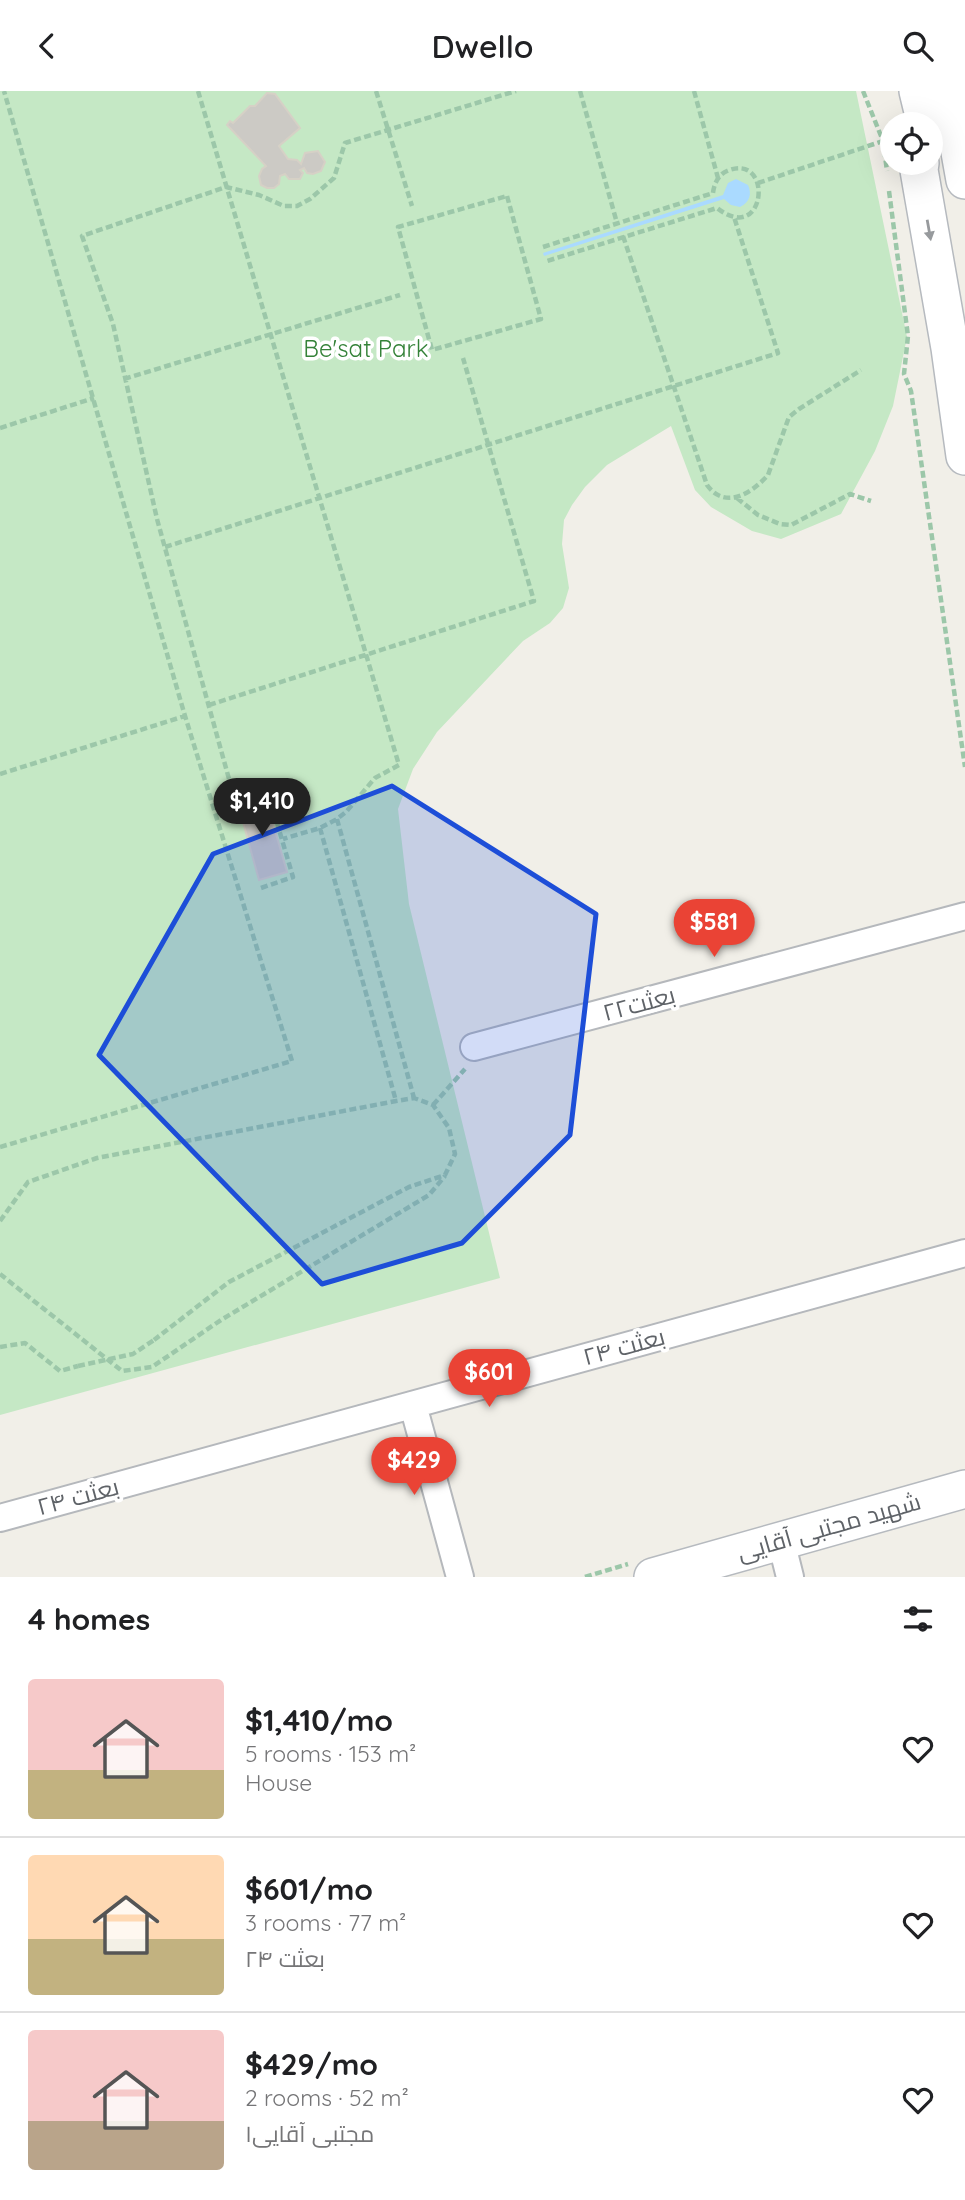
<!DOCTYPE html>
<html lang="en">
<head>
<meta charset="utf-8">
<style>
  :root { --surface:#fff; --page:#f2f2f2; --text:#202124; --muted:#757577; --line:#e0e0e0; --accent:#ea4335 }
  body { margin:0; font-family:Quicksand,Cairo,sans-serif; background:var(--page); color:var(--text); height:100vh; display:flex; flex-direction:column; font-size:26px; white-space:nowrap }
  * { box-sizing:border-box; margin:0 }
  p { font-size:23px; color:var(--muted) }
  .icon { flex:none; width:38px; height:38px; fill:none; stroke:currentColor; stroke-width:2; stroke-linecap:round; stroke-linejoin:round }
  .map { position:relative; height:1486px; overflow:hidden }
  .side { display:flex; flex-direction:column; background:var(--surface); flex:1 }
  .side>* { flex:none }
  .controls { position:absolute; left:880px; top:21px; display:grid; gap:14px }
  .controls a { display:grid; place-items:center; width:63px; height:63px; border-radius:50%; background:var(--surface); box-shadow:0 7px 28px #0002; font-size:35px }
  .price { position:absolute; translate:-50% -60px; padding:0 16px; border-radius:24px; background:var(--accent); color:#fff; font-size:23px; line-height:46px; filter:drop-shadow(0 2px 4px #0008) }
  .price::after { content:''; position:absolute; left:50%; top:42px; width:21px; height:16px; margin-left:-10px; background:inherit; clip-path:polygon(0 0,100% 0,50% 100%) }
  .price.current { background:#222; color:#fff }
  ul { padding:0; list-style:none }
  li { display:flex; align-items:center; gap:21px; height:175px; padding:0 28px }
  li+li { border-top:2px solid var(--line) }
  li span { display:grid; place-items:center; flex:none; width:196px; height:140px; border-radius:7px; color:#555 }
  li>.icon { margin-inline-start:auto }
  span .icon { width:84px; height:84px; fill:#fffc; stroke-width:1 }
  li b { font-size:30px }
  h2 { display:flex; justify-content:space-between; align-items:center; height:84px; padding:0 28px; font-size:30px }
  header { display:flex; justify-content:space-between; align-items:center; height:91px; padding:0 28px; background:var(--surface); font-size:32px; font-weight:600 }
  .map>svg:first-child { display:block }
</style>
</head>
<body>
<header><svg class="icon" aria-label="back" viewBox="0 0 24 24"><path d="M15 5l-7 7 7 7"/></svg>Dwello<svg class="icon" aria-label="search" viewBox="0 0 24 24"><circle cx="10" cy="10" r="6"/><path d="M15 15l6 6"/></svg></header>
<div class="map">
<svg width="965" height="1486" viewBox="0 0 965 1486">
  <rect width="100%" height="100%" fill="#f1efe8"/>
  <path fill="#c5e8c5" d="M0 0H856L907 246 893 315 875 360 841 423 781 448 752 440 711 416 695 399 671 335 607 374 585 396 572 414 564 429 562 453 569 497 563 517 550 532 523 550 437 641 413 678 398 718 409 813 500 1187 0 1324Z"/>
  <path fill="#aadaff" d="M736 88 748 94C752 103 750 111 740 116L731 114 724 108 544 165 543 162 723 104 728 92Z"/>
  <path fill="#cccac5" stroke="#d6d1c6" stroke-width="2" d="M267 2 275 3 300 37 279 55 288 68 297 69 301 73 305 62 318 60 325 71 321 80 313 83 307 82 304 77 300 79 303 82 300 88H289L285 83 280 85 279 93 274 97H267L261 94 259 85 262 78 266 75 227 34 230 30 233 32 250 15H255Z
    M265 705 287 781 259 789 238 713Z"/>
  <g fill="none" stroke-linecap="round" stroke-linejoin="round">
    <g stroke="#b5b8bc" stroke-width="30">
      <path id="street" d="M474 956 965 825
        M413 1314 460 1486
        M0 1427 965 1162
        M781 1450 790 1486"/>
    </g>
    <g stroke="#b6babf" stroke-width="40">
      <path id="secondary" d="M918 0 926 33
        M949 0 965 89
        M920 72 919 79 950 257 965 365
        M653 1486 965 1398"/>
    </g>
    <path stroke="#9cc7a9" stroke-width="4.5" stroke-dasharray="7 3.5" stroke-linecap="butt" d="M198 0 399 674 375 687 346 721 337 728 320 737 283 748
      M376 0 412 115
      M580 0 617 132
      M694 0 718 87
      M863 0 883 50 887 80
      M758 92 892 47
      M889 100 908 245 904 283 911 300 965 676
      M507 105 541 228 432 259 398 136Z
      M623 145 707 394C725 419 751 403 768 384L789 326 799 318 861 279
      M543 156 713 102C714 93 718 84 727 80 774 60 767 156 717 117L547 170
      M124 288 400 204
      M0 337 94 307
      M737 407 758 424 780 433 791 434 850 403 871 410
      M165 456 778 262 734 126
      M209 614 534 510 463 267
      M0 683 185 625
      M337 728 414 1007
      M320 737 396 1010
      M261 797 293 786 267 698 234 706 157 428 113 233 82 145 226 96 259 104 284 115H297L310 108 334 87 345 52 516 0
      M433 1014 465 978
      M0 1056 292 970 185 625 4 0
      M0 1130 28 1091 97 1067 396 1010 414 1007 433 1014 449 1037 455 1063 445 1084 409 1096 229 1191 154 1249
      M0 1183 122 1280 152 1276 221 1229 429 1104 445 1085
      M0 1256 25 1252 60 1280 78 1275
      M585 1486 628 1473"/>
    <use href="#street" stroke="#fff" stroke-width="26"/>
    <use href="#secondary" stroke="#fff" stroke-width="37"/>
    <path stroke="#9cc7a9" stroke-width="4.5" stroke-dasharray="7 3.5" stroke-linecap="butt" d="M78 1275 133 1263 154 1249"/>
  </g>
  <defs><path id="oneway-solid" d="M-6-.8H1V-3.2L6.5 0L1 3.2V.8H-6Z" transform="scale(1.75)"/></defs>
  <use fill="#979a9d" href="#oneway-solid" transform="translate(929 139) rotate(80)"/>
  <path fill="#1d4ed8" fill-opacity="0.2" stroke="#1d4ed8" stroke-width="5" stroke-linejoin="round" d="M392 695 596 823 570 1044 462 1152 322 1193 99 964 213 763Z"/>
  <g text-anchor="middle" stroke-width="7" stroke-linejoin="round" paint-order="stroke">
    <g font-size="24" fill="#348238" stroke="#fff">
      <text x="366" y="266">Be'sat Park</text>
    </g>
    <g font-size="24" fill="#5f6368" stroke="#fff">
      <text transform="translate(639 913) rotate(-15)" y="8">بعثت۲۲</text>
      <text transform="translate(624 1256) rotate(-15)" y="8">بعثت ۲۴</text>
      <text transform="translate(78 1406) rotate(-15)" y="8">بعثت ۲۴</text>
      <text transform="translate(829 1436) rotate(-16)" y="8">شهید مجتبی آقایی</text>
    </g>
  </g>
</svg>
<div class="controls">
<a><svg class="icon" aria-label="locate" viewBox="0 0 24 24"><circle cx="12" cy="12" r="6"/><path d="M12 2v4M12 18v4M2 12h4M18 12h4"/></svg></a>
</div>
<b class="price current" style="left:262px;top:747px">$1,410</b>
<b class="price" style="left:714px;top:868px">$581</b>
<b class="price" style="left:489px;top:1318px">$601</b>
<b class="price" style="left:414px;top:1406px">$429</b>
</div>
<section class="side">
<h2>4 homes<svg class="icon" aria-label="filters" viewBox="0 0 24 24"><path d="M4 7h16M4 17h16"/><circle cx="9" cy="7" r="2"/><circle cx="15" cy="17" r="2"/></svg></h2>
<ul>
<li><span style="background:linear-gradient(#f6c9c9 65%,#c2b280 0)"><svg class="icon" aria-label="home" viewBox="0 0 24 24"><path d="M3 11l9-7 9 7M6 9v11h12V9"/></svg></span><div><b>$1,410/mo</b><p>5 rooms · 153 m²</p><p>House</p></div><svg class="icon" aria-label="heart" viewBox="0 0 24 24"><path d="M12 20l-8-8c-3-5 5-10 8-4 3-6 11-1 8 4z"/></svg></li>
<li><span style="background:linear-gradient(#ffd9b3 60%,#c2b280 0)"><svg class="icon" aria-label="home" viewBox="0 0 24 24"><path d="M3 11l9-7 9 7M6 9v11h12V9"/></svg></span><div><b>$601/mo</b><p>3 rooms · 77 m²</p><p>بعثت ۲۴</p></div><svg class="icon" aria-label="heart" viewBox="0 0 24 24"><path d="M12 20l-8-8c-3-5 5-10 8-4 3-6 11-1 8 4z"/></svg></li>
<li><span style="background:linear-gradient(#f6c9c9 65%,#b9a48a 0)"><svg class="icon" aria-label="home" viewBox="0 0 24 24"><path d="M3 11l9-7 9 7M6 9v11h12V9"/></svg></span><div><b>$429/mo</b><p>2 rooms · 52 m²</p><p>مجتبی آقایی۱</p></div><svg class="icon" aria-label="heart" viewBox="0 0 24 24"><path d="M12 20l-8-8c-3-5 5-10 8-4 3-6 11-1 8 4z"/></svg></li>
</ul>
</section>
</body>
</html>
